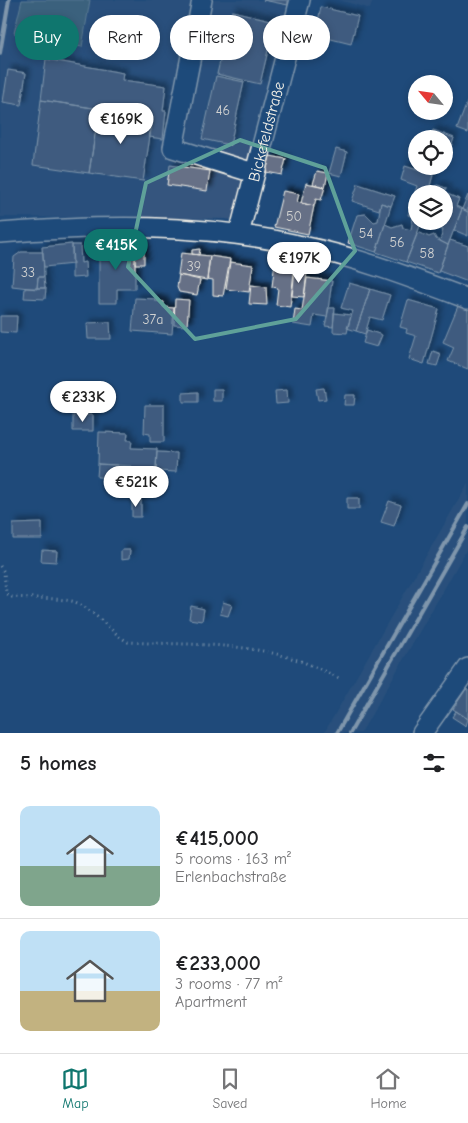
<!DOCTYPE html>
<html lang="en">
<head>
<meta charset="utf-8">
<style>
  :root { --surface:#fff; --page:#f6f6f6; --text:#202124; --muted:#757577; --line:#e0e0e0; --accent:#0f766e }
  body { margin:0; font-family:"Comic Neue",sans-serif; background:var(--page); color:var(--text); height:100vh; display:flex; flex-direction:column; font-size:19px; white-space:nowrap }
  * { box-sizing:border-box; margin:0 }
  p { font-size:16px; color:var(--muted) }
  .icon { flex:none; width:28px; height:28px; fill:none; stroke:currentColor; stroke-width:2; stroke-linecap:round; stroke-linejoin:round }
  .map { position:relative; height:733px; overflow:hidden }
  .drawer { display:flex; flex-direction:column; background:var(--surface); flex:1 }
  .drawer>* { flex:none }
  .top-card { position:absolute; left:15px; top:15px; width:439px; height:45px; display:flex; gap:10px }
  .needle { width:32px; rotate:299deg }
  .fabs { position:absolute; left:408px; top:75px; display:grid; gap:10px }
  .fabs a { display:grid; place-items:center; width:45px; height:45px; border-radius:50%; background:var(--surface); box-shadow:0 2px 8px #0003; font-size:25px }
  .price { position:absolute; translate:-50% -42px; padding:0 11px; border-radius:18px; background:#fff; color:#222; font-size:16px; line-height:32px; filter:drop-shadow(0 1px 2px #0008) }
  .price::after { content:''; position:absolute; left:50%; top:30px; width:15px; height:11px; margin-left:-8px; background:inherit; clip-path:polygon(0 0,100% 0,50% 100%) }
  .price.selected { background:var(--accent); color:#fff }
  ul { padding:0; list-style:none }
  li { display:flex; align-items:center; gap:15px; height:125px; padding:0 20px }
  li+li { border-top:1px solid var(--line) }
  li span { display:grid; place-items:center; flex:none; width:140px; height:100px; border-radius:10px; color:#555 }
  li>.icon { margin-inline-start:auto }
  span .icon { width:60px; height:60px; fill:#fffc; stroke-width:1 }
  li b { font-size:21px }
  h2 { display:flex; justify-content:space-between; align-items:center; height:60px; padding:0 20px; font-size:21px }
  .tag { padding:0 18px; border-radius:22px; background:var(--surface); box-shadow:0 2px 8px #0003; font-size:18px; line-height:45px }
  .tag.selected { background:var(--accent); color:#fff }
  .dock { display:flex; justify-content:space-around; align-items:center; height:70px; border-top:1px solid var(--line); background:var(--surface); font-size:14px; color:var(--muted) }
  .dock a { display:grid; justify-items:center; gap:2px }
  .dock .selected { color:var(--accent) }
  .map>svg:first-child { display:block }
</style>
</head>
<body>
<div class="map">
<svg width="468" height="733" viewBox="0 0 468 733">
  <defs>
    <filter id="shadow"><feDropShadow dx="4.5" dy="-4.5" stdDeviation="2.5" flood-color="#0009"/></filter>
  </defs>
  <rect width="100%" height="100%" fill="#1f4a7a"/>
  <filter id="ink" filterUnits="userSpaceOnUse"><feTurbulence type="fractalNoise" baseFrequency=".02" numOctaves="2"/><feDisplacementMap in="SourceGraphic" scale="10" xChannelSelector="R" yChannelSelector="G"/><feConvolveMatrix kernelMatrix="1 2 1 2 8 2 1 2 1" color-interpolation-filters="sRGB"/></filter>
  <g filter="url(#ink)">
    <path fill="#34557e" d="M0 0H22L15 33 82 47 90 0H310L249 222 225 219 0 217Z
      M339 0H373L370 9Z
      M468 483V547L443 591 361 733H324Z"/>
    <path fill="#5d7d81" stroke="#a8b7b4" d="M22 0H90L82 47 14 33Z"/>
    <path fill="#667086" stroke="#f4f1e8" filter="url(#shadow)" d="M263 0H288V5Z
      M321 7 358 16 351 44 315 35Z
      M232 11 275 21 260 84 217 74Z
      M46 59 123 73 122 80 166 86 163 111H166L163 139 149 137 153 117 41 100Z
      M8 70 26 73 21 105 3 102Z
      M216 76 244 82 230 145 202 139Z
      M41 100 99 109 89 173 33 165Z
      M468 100V133L457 129Z
      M99 109 153 117 143 181 89 173Z
      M433 130 454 138 450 150 444 148V139H429Z
      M336 149 347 152 341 176 329 173Z
      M270 156 286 159 282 175 266 172Z
      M170 165 210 171 207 191 167 185Z
      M405 166 433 175 428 193 431 194H416V218L408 215 417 186 401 180Z
      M317 171 328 173 325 187 313 184Z
      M306 183 325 187 321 200 316 199 314 206 301 203Z
      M358 184 395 196 391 206 381 203 379 210 352 201Z
      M437 185 446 188 445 193 459 199 456 206 462 209 448 245 440 241 443 230 440 229 446 211 444 210V194H433Z
      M283 191 299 194 297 202 314 206 308 234 274 227Z
      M468 195V212L462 209Z
      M381 203 391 206 376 252 348 243 357 215 366 214 374 222 378 221Z
      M462 209 468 212V236L454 230Z
      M413 217 416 218V221H422L406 262 376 252 385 224 392 227 402 224 403 228 411 230Z
      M418 232 429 237 434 235 436 239 448 245 438 273 406 262Z
      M450 240 468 246V282L439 271Z
      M72 244 73 264 44 267 42 247Z
      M72 245H80L81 263 85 262 86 277 72 278Z
      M99 245H135V289H117V303H99Z
      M136 246H144V264H135Z
      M200 249 199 255 192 254V250Z
      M21 252H43L44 277H38L37 289 12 286 14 257Z
      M181 253 210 256 207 280 178 275Z
      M210 256 230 259 223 296 213 295V280L207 279Z
      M275 261 295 264 290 307 276 305 278 288 272 287Z
      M230 262 253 265 249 292 226 289Z
      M295 270 307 272 304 297 292 296Z
      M179 275 200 280 197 295 179 292 177 287Z
      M38 277H44L45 288H37Z
      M307 278 332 281 327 317 314 315 312 327 293 324 295 309 302 310Z
      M349 283 370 289 356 331 347 328 353 311 341 308Z
      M251 285 266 287 267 305 249 304Z
      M25 288H46L45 299 24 298Z
      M370 289 390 295 382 320 370 317 365 334 356 331Z
      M135 298 156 299 155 301 164 302 163 307 174 308 172 334 132 331Z
      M175 299 189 300 187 326 174 325Z
      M408 300 439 309 424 364 409 359 416 336 406 333 407 329 400 327Z
      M458 306 468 310V369L448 361 454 347 443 342Z
      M329 308H335L333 327 325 326Z
      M334 313 351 315 347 333 333 332Z
      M0 316H17L16 333 0 332Z
      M110 322 111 339H88L87 323Z
      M367 330 382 335 377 347 363 343Z
      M433 351 441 354 437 366 429 364Z
      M324 388 326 399 318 400 316 389Z
      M213 389H222V401H213Z
      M287 390 288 403 276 404 275 391Z
      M198 392V402H183V393Z
      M345 395H355L354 405H344Z
      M145 405H164V442H150V434L144 433Z
      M73 415H93V431H73Z
      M99 432 128 433 127 440H132L131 448 157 449 155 486 130 485 131 466 98 464Z
      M157 452 177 453 176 472 156 471Z
      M98 464 117 465 116 478 97 477Z
      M347 498H359V509H347Z
      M132 500H141V517H132Z
      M389 501 401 505 394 526 381 522Z
      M42 523V539H13V524Z
      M42 550 57 551 56 562 41 561Z
      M121 550H130L129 559 121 560Z
      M223 602 232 605 228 616 220 614Z
      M191 606 204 609 202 621 189 619Z
      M466 689 468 690V719L453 709Z
      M456 711 468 719 466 726 452 717Z"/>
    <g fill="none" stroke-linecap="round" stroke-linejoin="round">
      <g stroke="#f4f1e8" stroke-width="22">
        <g id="minor">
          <path d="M202 0 173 148 254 173"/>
          <path d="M0 233C99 225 201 223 298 245 357 257 412 278 468 299"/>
          <path id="s1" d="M239 234 300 0"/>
          <path d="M422 733 468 668"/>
        </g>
      </g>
      <path stroke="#f4f1e8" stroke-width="3" stroke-dasharray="1 4" stroke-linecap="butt" d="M0 566 4 572 6 593 12 597C26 598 63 598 75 602 96 611 109 631 128 642 179 645 235 642 284 656 304 661 322 670 341 679"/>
      <use href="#minor" stroke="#1f4a7a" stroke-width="19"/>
      <path stroke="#f4f1e8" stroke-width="4" d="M0 53 9 0
        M337 733 468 504
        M350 733 468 527"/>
    </g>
  </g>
  <path d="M0 0H468V733H0ZM240 140 325 168 355 251 296 319 195 339 128 267 146 183Z" fill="#1f4a7a" fill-opacity=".55" fill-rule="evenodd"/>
  <path fill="none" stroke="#5fa199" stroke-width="4" stroke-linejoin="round" d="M240 140 325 168 355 251 296 319 195 339 128 267 146 183Z"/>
  <g text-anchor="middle" stroke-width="4" stroke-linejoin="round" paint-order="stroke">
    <g font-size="14" fill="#d0d1d0">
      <text x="223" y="115">46</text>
      <text x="294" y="221">50</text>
      <text x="366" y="238">54</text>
      <text x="397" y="247">56</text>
      <text x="427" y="258">58</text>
      <text x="194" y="271">39</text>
      <text x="28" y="277">33</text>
      <text x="153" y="324">37a</text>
    </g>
    <g font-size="16" fill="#f4f1e8" stroke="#1f4a7a">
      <text dy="6" stroke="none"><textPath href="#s1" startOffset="106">Bickefeldstraße</textPath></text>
    </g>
  </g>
</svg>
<div class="fabs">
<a><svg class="needle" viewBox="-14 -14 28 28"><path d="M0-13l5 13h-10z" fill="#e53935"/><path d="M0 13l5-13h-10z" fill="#757577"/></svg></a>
<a><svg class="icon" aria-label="locate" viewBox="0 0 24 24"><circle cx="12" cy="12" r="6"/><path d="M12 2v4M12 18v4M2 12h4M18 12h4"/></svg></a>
<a><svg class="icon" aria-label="layers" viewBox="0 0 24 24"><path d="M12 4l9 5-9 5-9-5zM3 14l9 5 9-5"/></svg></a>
</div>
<b class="price" style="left:121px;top:145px">€169K</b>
<b class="price selected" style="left:116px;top:271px">€415K</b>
<b class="price" style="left:299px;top:284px">€197K</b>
<b class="price" style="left:83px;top:423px">€233K</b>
<b class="price" style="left:136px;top:508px">€521K</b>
<div class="top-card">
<a class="tag selected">Buy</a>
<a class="tag">Rent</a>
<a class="tag">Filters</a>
<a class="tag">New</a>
</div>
</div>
<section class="drawer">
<h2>5 homes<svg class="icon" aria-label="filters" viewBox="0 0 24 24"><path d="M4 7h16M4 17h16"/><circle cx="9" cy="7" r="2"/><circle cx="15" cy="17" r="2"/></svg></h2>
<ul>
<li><span style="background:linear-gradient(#bfe0f5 60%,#7fa58c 0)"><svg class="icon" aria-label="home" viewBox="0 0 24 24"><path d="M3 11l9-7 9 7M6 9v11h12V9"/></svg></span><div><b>€415,000</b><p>5 rooms · 163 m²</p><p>Erlenbachstraße</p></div></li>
<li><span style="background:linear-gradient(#bfe0f5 60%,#c2b280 0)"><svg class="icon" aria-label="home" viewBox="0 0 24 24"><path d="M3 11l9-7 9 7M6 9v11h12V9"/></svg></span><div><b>€233,000</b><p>3 rooms · 77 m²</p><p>Apartment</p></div></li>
</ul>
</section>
<nav class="dock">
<a class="selected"><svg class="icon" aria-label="map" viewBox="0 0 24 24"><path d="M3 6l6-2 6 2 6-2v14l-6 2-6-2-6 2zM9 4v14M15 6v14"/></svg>Map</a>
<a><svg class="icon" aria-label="saved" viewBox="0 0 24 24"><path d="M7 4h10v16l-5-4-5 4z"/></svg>Saved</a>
<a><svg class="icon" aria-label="home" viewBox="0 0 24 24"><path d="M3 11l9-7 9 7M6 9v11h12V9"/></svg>Home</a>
</nav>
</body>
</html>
